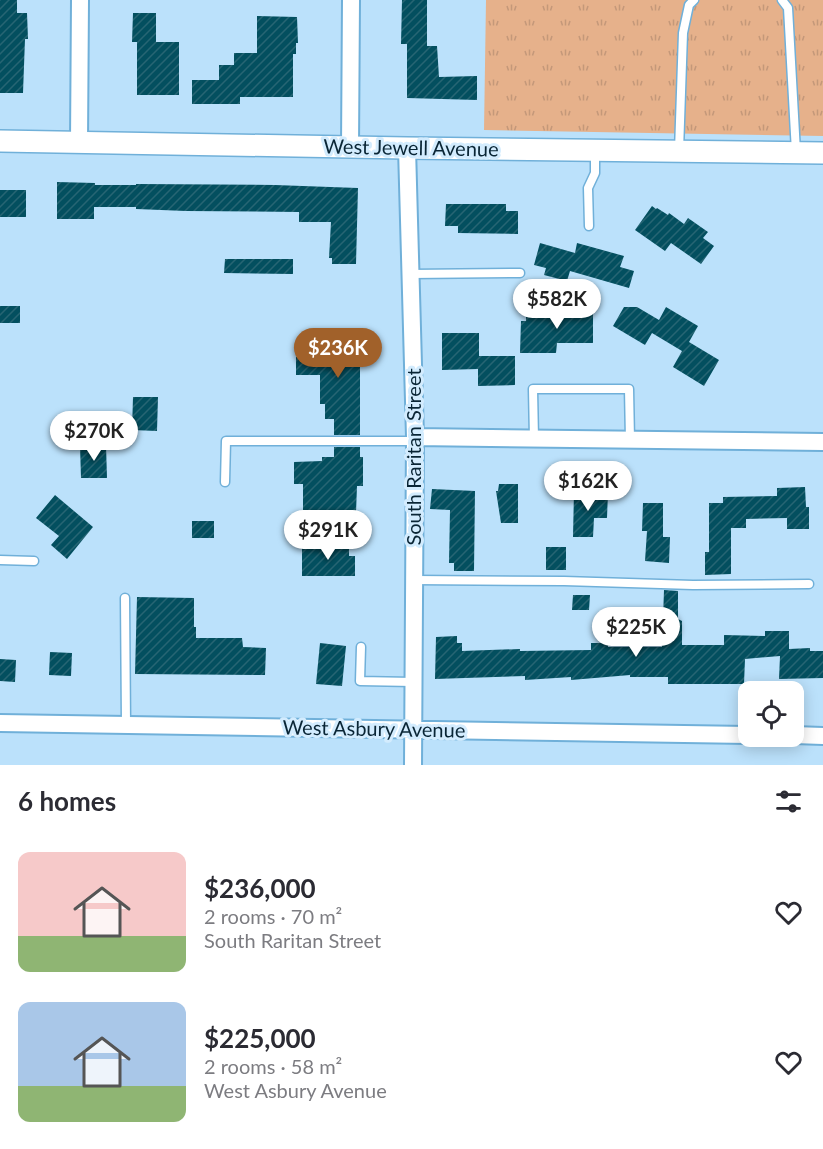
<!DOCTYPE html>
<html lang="en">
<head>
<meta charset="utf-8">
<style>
  :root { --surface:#fff; --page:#f2f2f3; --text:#2b2b33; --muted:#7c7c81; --accent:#a1612a }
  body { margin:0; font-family:Lato,sans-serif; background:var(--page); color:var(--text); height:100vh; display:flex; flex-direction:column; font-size:22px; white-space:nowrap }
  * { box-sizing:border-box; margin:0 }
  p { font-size:20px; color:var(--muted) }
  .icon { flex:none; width:33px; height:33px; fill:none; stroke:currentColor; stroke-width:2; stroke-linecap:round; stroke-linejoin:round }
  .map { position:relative; height:765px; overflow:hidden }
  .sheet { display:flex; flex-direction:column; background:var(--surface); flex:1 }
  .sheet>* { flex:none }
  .buttons { position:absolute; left:738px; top:681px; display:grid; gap:12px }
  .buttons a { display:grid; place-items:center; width:66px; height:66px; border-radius:12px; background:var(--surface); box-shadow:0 3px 15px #0003; font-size:30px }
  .price { position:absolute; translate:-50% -51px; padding:0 14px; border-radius:21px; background:#fff; color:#222; font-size:20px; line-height:39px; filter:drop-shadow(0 2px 3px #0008) }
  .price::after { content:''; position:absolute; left:50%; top:36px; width:18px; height:14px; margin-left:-9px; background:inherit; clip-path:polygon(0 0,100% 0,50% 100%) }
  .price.selected { background:var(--accent); color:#fff }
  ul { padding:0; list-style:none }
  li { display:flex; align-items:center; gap:18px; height:150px; padding:0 18px }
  li span { display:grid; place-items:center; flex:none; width:168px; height:120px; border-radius:12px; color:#555 }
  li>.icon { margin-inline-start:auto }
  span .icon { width:72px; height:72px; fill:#fffc; stroke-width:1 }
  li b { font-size:26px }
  h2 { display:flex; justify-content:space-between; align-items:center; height:72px; padding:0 18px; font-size:26px }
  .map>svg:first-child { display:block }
</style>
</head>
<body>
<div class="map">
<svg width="823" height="765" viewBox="0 0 823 765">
  <defs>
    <pattern id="grass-tufts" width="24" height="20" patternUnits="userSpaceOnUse" patternTransform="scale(1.5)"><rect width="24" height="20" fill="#e6b18b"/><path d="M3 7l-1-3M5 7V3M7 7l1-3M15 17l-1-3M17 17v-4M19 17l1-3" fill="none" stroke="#c49879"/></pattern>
    <pattern id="building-hatch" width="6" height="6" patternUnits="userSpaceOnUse" patternTransform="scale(1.5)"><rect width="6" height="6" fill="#034f5f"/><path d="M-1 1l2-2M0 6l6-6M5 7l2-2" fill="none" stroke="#276573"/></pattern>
  </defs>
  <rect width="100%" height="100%" fill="#bbe1fb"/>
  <path fill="url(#grass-tufts)" d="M486 0H823V136L484 130Z"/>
  <path fill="url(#building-hatch)" d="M0 0H17V13H27L28 39H25L23 93H0Z
    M402 0H427V46H437L439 77 477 76V100L407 98V44H401Z
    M133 13H156V42H179V95H137V42H132Z
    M257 16 297 17 298 43H296V54H293V97H240V104H192V80H219V65H234V53H257Z
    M57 182 95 183V185H136V184L275 185 358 188 356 264H332V258H329L331 222H299V212L186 211 136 209V207H94V219H57Z
    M0 190H26V217H0Z
    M446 204H506V211H518V234L458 233V226H445Z
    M652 206 656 209 657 208 668 215 669 213 684 224 688 218 708 232 703 238 714 246 701 264 671 243 665 251 635 230Z
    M540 243 575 253 577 243 624 256 620 267 634 271 629 288 570 271 567 281 544 275 546 268 534 265Z
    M225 259H293V274L224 273Z
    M0 306H20V323H0Z
    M557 306 593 307V343H557L556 353H520L521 321H526V317H557Z
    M624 307H637L659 320 666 307 698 326 689 342 719 360 704 386 673 367 682 351 652 333 645 345 613 326Z
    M322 332 359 333V334H364L363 360H360V435H334V419H325V404H320V375H296V357L322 358Z
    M442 333H479V356H515V385L478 386V369L442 370Z
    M133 397H158L157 431 132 430Z
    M106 445 107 478H81L80 446Z
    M334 447H360V457H363V486H357L356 513H354V516L312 515V513H303V484H294V462L322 461V457H334Z
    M499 484H518V523H501L496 491H498Z
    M805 487 806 507H809V529H787V518L746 519V528H731V574L705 575V552H709V503H723V497L777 496V488Z
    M432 489 475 491 474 571H454V563H449L450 510 430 509Z
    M574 491 608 492 607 518H594L593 537H573Z
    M55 495 93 527 67 559 51 545 59 536 36 518Z
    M643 503H663V537H670L669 563 645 561 647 531H642Z
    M192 521H214V538H192Z
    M302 546H349V556H355V576H302Z
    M546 547H566V570H546Z
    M664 590 678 591V619L682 621V645H724V635L765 636V631H789V649L810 648V651H823V678L779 679 780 656 745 659 744 684H668V677H630V675L571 680V677L525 680V676L435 679 436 637 457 636V643H462V651L520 649V651L591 650V643H608V647H662Z
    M573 595H590L589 610H572Z
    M137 597 194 598V627H196V638H242L243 647 266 648 265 675 135 674Z
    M320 643 346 646 342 686 316 684Z
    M50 652 72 653 71 676 49 675Z
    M0 659 16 660 15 682 0 681Z"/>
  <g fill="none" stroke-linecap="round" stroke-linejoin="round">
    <g stroke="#70b0d9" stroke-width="11">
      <path id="service" d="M782 0 788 8 796 152
        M679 151 683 33 689 5 694 0
        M589 226 588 188 595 173V150
        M410 274 520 273
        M534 439 533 389H629L630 440
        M225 482 226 441H415
        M0 560 34 561
        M414 580 564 581 693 585 809 584
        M125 598 126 725
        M361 647 360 681 413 682"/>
    </g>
    <g stroke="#70b0d9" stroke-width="20">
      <path id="minor" d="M79 142 80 0
        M350 147 351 0
        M407 148 415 437 413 765
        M415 437 823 442
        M0 723 748 735
        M794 735 823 736"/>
    </g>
    <g stroke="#70b0d9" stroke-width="24">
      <path id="tertiary" d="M0 141 407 148 823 153"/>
    </g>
    <use href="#service" stroke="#fff" stroke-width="8"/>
    <use href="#minor" stroke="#fff" stroke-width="16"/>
    <use href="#tertiary" stroke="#fff" stroke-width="21"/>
  </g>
  <g text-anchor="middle" stroke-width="6" stroke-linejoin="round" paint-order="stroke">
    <g font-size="20" fill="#092535" stroke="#d3ecfe">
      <text transform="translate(411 148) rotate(1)" y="7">West Jewell Avenue</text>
      <text transform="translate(414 457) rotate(-90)" y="7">South Raritan Street</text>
      <text transform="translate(374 729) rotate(1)" y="7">West Asbury Avenue</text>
    </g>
  </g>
</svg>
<div class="buttons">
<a><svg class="icon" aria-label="locate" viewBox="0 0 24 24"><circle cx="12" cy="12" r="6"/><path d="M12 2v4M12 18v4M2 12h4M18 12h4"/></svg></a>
</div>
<b class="price" style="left:557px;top:330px">$582K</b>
<b class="price selected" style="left:338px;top:379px">$236K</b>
<b class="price" style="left:94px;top:462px">$270K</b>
<b class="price" style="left:588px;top:512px">$162K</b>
<b class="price" style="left:328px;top:561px">$291K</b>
<b class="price" style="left:636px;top:658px">$225K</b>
</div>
<section class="sheet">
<h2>6 homes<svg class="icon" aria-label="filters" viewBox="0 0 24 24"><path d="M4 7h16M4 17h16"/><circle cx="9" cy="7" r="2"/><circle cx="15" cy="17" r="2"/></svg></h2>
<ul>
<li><span style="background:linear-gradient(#f6c9c9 70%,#8fb573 0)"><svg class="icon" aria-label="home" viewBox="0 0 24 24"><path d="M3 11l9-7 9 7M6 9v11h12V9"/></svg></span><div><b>$236,000</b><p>2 rooms · 70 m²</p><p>South Raritan Street</p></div><svg class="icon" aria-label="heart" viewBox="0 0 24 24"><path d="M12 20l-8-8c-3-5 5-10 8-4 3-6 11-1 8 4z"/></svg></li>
<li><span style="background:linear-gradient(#a9c7e8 70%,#8fb573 0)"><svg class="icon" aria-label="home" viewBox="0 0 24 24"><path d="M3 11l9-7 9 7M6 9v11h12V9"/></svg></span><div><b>$225,000</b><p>2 rooms · 58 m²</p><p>West Asbury Avenue</p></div><svg class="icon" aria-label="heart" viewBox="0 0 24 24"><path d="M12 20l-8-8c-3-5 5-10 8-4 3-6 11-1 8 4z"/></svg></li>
</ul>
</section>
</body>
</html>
